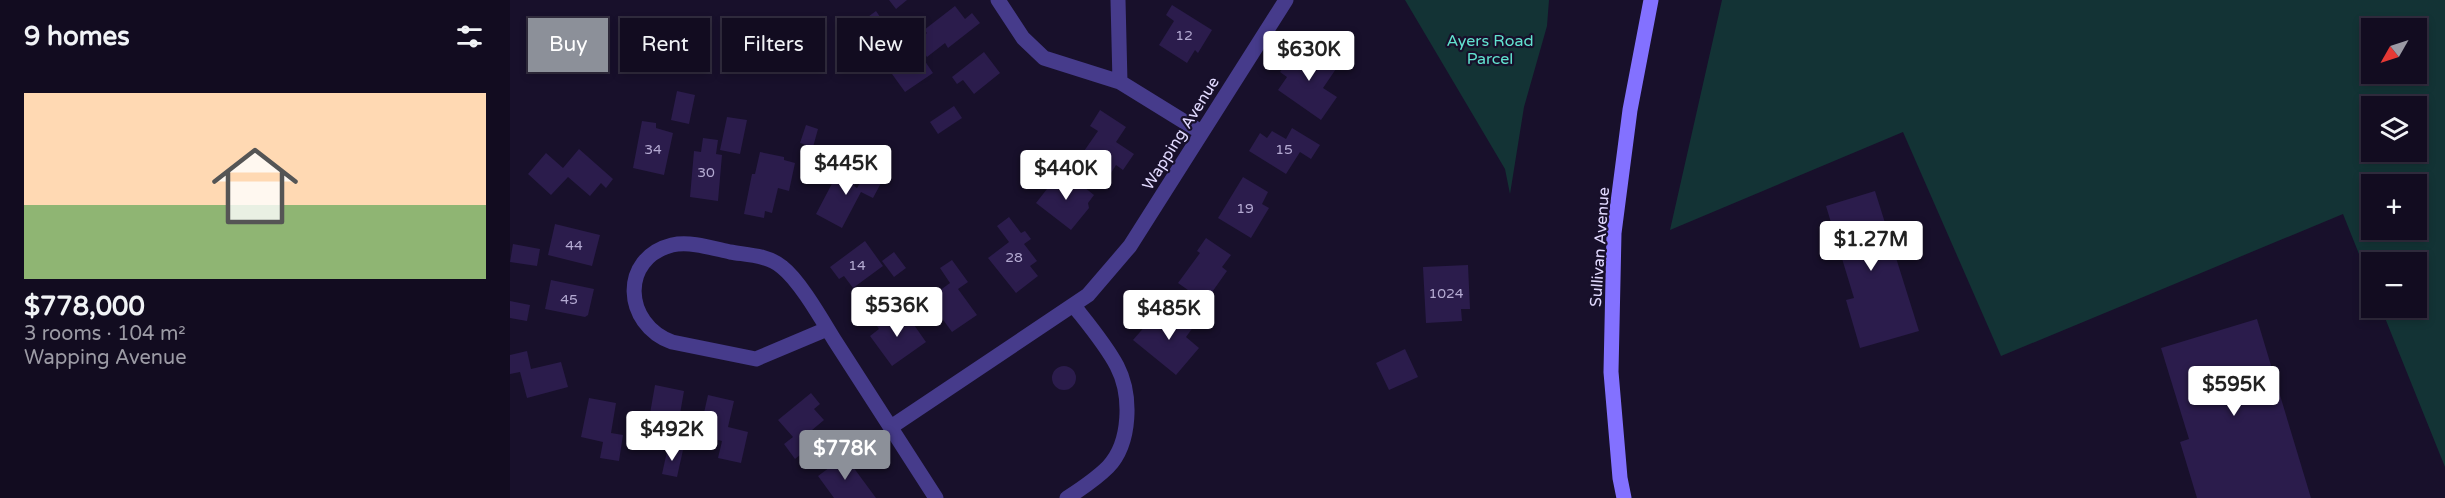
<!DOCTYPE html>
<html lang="en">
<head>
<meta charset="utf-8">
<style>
  :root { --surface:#120c20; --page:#1b1529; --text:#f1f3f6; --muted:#9c9ba5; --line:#312c3e; --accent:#8c9099 }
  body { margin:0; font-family:"Varela Round",sans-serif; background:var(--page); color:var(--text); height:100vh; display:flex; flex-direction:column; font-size:22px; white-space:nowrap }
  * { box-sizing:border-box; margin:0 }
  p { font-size:20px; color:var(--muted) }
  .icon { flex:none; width:33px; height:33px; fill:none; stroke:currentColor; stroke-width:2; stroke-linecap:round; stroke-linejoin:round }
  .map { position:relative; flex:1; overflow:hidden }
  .sheet { display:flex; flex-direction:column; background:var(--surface); width:510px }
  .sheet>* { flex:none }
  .top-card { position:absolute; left:18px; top:18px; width:570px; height:54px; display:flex; gap:12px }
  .needle { width:39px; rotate:231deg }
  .controls { position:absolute; left:1851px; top:18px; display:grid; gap:12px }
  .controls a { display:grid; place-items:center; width:66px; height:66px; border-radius:0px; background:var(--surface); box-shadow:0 3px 9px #0003,0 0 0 2px var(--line); font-size:30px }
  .price { position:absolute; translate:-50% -51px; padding:0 14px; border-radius:6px; background:#fff; color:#222; font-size:20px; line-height:39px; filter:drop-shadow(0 2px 3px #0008) }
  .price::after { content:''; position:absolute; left:50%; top:36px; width:18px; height:14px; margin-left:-9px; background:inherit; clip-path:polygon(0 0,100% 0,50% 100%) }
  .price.active { background:var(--accent); color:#fff }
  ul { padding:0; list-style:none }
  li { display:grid; align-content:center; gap:12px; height:318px; padding:0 24px }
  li+li { border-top:2px solid var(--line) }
  li span { display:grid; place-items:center; height:186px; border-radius:0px; color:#555 }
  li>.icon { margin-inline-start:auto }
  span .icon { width:108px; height:108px; fill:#fffc; stroke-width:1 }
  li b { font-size:26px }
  h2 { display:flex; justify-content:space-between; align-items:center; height:72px; padding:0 24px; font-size:26px }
  .tag { padding:0 21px; border-radius:0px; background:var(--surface); box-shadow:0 3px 9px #0003,0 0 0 2px var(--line); font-size:21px; line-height:54px }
  .tag.active { background:var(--accent); color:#fff }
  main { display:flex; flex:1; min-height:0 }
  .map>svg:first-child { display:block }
</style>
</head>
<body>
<main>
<section class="sheet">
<h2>9 homes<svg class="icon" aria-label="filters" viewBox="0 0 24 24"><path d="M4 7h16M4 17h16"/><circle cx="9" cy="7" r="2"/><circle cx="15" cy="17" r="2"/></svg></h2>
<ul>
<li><span style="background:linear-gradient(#ffd9b3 60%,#8fb573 0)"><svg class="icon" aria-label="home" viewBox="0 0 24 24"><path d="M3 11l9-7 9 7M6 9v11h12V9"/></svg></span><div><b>$778,000</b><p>3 rooms · 104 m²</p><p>Wapping Avenue</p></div></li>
</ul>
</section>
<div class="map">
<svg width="1935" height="498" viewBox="0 0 1935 498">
  <rect width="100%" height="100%" fill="#18102b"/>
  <path fill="#133335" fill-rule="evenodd" d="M895 0H1039L1037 26 1014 107 1000 194 995 169Z
    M1212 0H1935V467L1871 308H1906V262H1862L1861 284 1833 214 1491 356 1393 132 1160 230ZM1862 28H1906V74H1862ZM1862 106H1906V152H1862ZM1862 184H1906V230H1862Z"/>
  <path fill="#2b1c4c" d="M379 0H397L386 9Z
    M662 5 702 30 688 53 685 50 677 63 649 45 664 21 656 15Z
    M445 6 455 19 462 13 470 23 438 48 435 43 417 57 406 42 417 33 414 30Z
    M366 11 381 33 355 52 339 31Z
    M798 46 828 66 813 88 827 97 811 120 768 90 777 77 770 72 784 53 790 57Z
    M474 52 490 73 464 94 453 80 447 84 442 77Z
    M410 54 423 73 395 92 382 74Z
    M167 91 185 95 179 124 161 120Z
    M444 106 452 118 428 134 420 122Z
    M590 110 616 127 606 142 624 154 613 170 606 165 601 173 572 154 588 131 580 126Z
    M217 117 237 120 230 154 210 150Z
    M132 121 146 123V128L163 133 154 175 123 168Z
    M296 125 308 129 303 147 290 143Z
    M782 128 810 145 801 159 790 152 776 174 739 151 750 133 757 138 762 131 776 139Z
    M193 138 208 140 206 154 212 155 208 201 180 197 184 151 191 152Z
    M69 149 103 179 96 188 91 183 80 196 58 177 41 195 18 174 36 153 53 168Z
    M250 152 274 157V160L285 163 279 191 268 188 262 213 255 211 254 218 234 214 242 174H245Z
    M341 164 353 170 344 186 347 188 355 174 371 183 363 198 351 192 332 228 306 214 326 176 333 180Z
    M559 175 584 195 578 203 579 208 561 230 526 203 544 180 551 185Z
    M733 177 758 192 752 204 759 208 741 238 708 218Z
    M1365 191 1409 331 1350 348 1336 300 1344 298 1316 206Z
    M499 217 511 233 515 231 521 239 514 244 527 261 520 266 528 276 506 293 478 258 499 242 487 226Z
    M45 224 90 235 82 266 38 255Z
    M696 238 721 255 712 267 717 271 695 302 668 283 690 253 687 251Z
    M355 241 373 266 343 288 334 276 329 279 320 267Z
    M3 244 30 249 27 266 0 262Z
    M384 252 396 268 384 277 372 261Z
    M442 260 458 282 448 289 467 315 442 332 418 299 440 283 430 268Z
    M958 265 960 309H951L952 321 916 323 913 267Z
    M41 280 84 289 78 315 75 317 35 309Z
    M0 301 20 305 17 321 0 318Z
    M661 308 684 326 676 337 689 348 666 375 623 340 637 324 641 328Z
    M379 313 386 323 397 315 416 342 382 366 360 336 369 329 365 323Z
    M1747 319 1801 498H1687L1670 442 1679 439 1651 348Z
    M895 349 908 377 879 390 866 363Z
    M17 351 21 369 51 362 58 387 17 398 10 372 0 374V355Z
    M542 378a12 12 0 1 1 24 0a12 12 0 1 1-24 0Z
    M145 385 174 391 167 431 138 425Z
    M301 393 310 404 304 409 314 420 302 430 310 439 285 459 274 444 283 437 268 420Z
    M198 395 224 401 218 427 238 432 231 463 208 458 212 441 189 435Z
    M79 398 106 403 101 433 113 435 109 461 90 458 93 442 71 437Z
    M158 447 173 450 167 477 152 474Z
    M335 456 366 498H324L308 476Z"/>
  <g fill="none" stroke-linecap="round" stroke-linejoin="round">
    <path stroke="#463b8b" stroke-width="15" d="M488 0 513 38 534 58 610 82 691 132
      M608 0 610 82
      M317 329 246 359 162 342C113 324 110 258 162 245 180 241 202 248 220 252 237 255 258 255 272 267 290 281 312 320 325 341 359 393 392 446 426 498
      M381 427 578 295 620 246 776 0
      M557 498C571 489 586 479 598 467 621 443 622 395 607 366 596 345 579 325 564 306"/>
    <path stroke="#8371ff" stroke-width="15" d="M1114 498 1110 478 1101 372 1104 233 1120 110 1141 0"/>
  </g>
  <g text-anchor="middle" stroke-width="4.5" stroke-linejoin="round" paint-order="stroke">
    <g font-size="14" fill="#b4aad2">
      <text x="674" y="40">12</text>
      <text x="143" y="154">34</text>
      <text x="774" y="154">15</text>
      <text x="196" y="177">30</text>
      <text x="735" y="213">19</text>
      <text x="64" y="250">44</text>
      <text x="504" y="262">28</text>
      <text x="347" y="270">14</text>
      <text x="936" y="298">1024</text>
      <text x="59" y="304">45</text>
    </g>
    <g font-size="16" fill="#62e3d0" stroke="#18102b">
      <text x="980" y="46">Ayers Road<tspan x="980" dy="18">Parcel</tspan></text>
    </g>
    <g font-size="16" fill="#e2daff" stroke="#18102b">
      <text transform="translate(670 133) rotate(-58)" y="6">Wapping Avenue</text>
      <text transform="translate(1089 247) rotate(-86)" y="6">Sullivan Avenue</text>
    </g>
  </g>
</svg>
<div class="controls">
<a><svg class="needle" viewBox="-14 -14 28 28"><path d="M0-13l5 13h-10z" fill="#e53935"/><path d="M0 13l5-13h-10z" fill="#9c9ba5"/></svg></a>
<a><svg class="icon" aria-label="layers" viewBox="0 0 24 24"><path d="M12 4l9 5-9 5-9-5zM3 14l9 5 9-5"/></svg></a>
<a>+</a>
<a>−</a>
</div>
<b class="price" style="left:799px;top:82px">$630K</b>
<b class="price" style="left:336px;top:196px">$445K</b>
<b class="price" style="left:556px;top:201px">$440K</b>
<b class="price" style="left:1361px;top:272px">$1.27M</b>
<b class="price" style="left:387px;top:338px">$536K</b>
<b class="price" style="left:659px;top:341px">$485K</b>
<b class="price" style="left:1724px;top:417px">$595K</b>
<b class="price" style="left:162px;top:462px">$492K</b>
<b class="price active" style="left:335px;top:481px">$778K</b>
<div class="top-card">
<a class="tag active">Buy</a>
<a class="tag">Rent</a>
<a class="tag">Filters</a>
<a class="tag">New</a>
</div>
</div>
</main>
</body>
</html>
